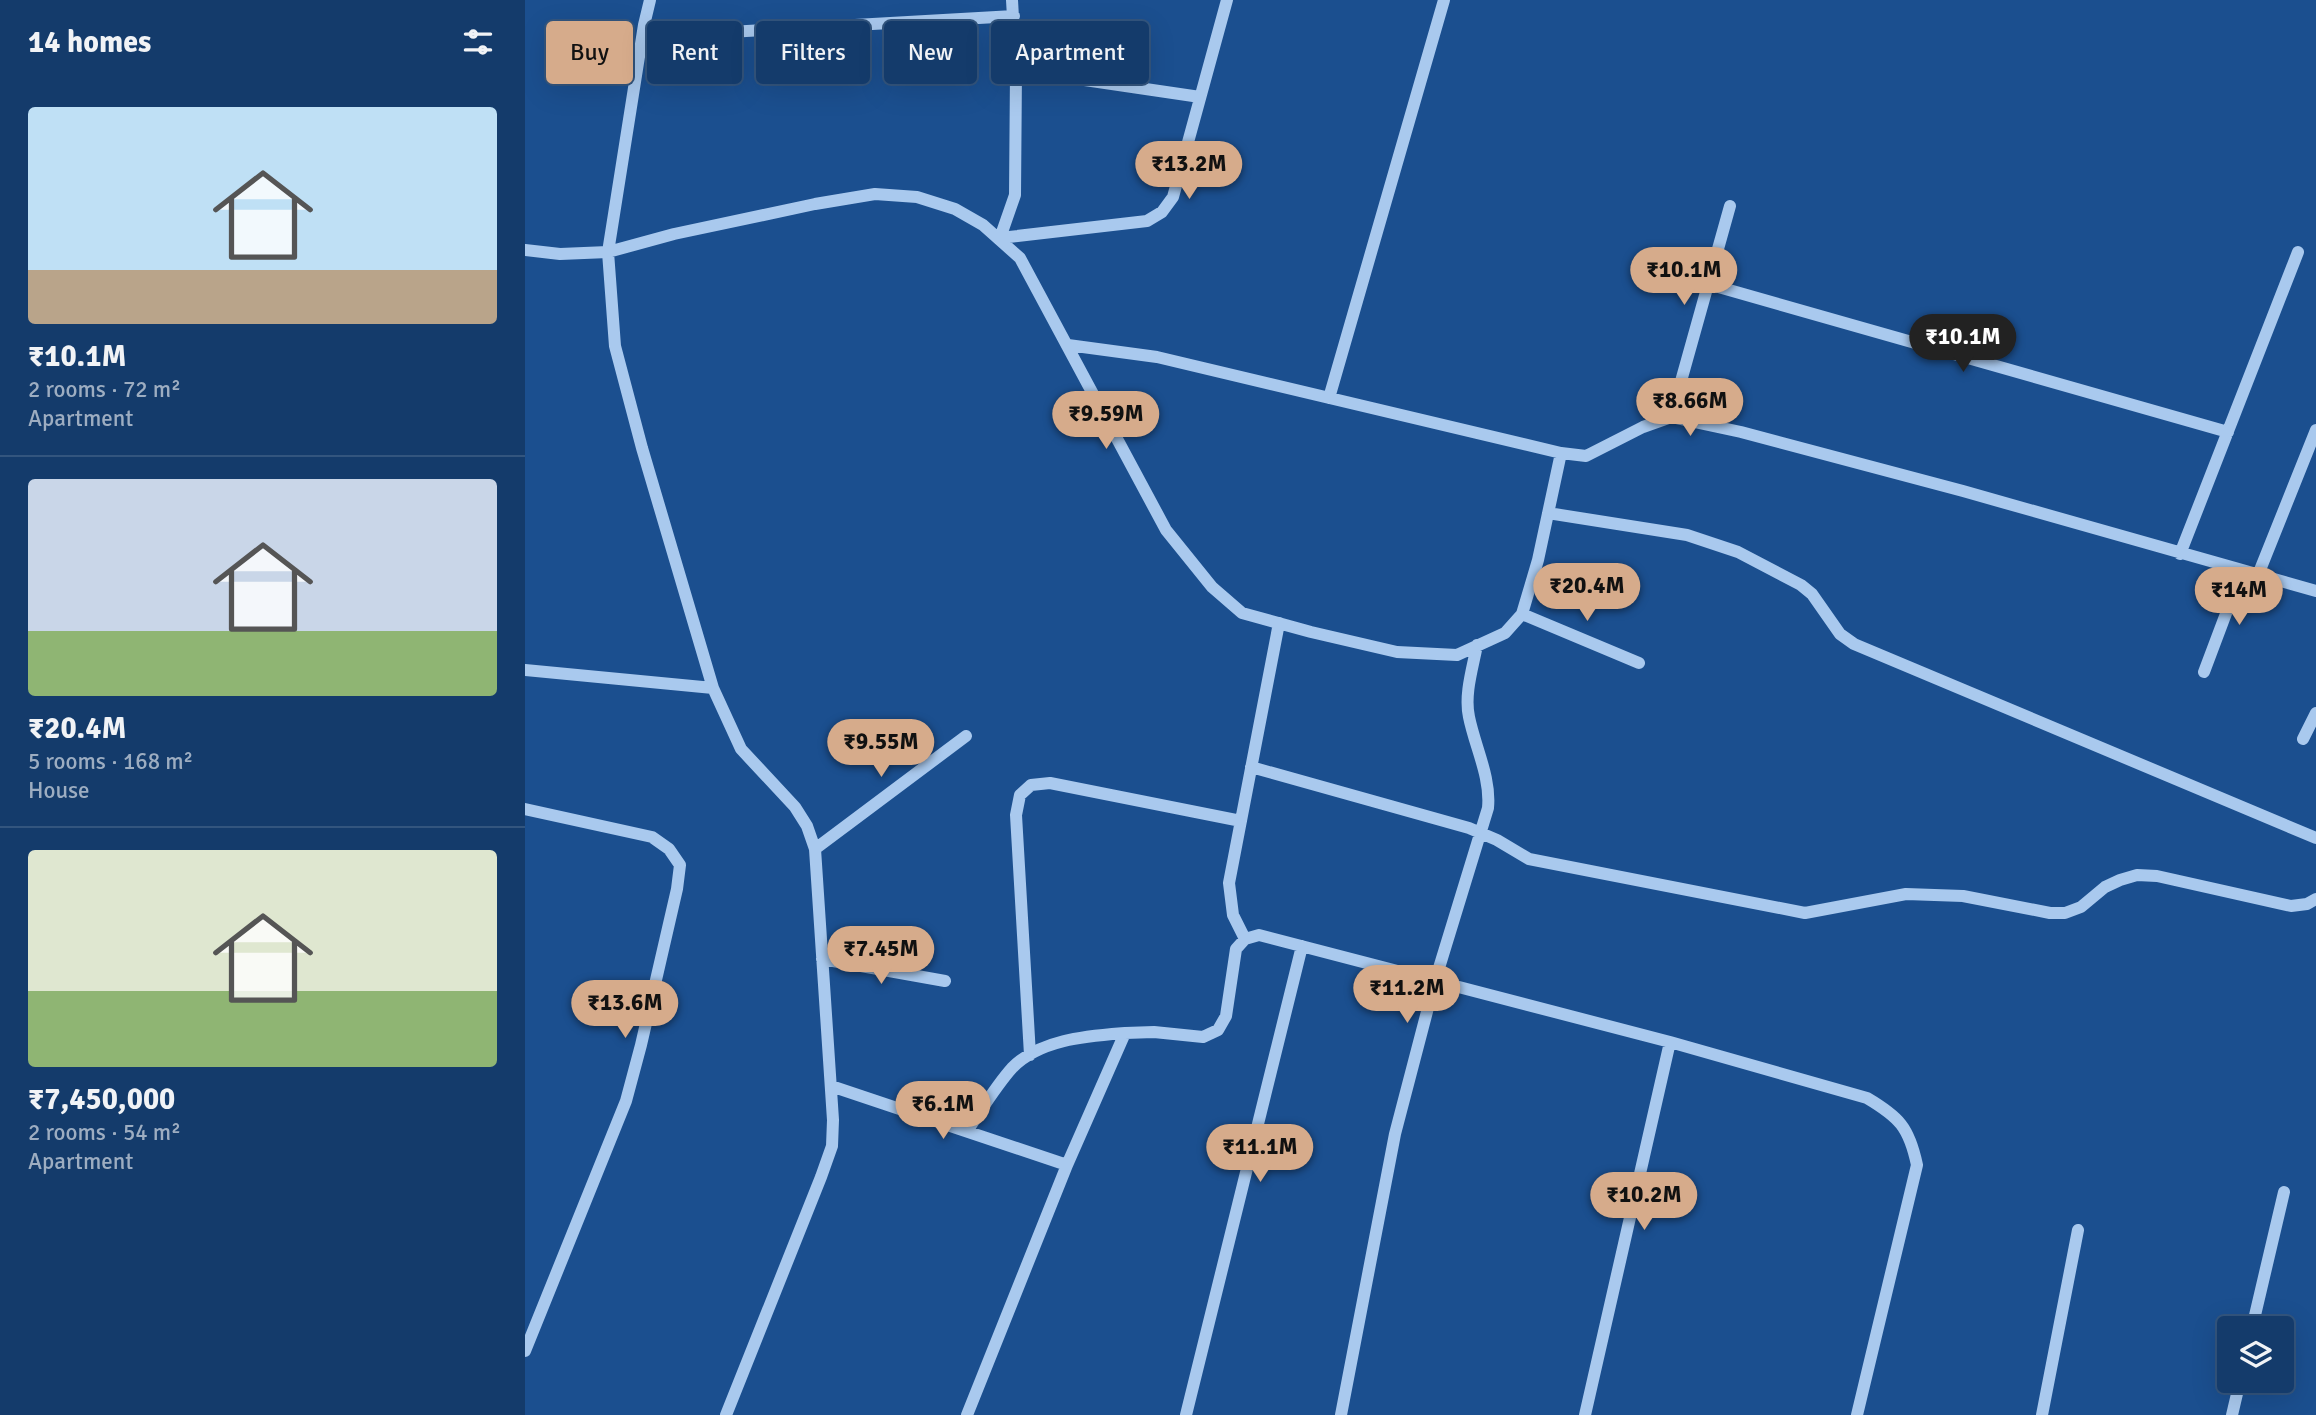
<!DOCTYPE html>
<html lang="en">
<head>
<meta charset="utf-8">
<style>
  :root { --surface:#143b6b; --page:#1d4271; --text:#f1f3f6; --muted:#9dadc1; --line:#33557e; --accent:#d6ab8b }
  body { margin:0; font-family:Signika,sans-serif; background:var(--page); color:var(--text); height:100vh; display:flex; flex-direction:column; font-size:26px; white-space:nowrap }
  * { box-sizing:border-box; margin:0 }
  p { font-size:23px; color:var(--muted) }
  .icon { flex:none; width:38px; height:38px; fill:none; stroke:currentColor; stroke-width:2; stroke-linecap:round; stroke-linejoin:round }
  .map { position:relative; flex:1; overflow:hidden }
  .details { display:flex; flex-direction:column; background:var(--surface); width:525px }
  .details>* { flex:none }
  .guide { position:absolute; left:21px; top:21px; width:665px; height:63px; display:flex; gap:14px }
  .controls { position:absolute; left:1692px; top:1316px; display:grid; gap:14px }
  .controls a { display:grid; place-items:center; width:77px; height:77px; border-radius:7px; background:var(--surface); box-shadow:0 7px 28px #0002,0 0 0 2px var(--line); font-size:35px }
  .price { position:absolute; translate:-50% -60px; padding:0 16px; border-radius:24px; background:var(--accent); color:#111; font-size:23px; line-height:46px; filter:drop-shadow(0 2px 4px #0008) }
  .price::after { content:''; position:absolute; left:50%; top:42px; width:21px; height:16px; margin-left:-10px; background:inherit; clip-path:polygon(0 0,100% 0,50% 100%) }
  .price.selected { background:#222; color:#fff }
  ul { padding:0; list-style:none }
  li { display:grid; align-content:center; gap:14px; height:371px; padding:0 28px }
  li+li { border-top:2px solid var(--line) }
  li span { display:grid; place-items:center; height:217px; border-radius:7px; color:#555 }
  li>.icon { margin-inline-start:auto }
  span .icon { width:126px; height:126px; fill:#fffc; stroke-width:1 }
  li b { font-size:30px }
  h2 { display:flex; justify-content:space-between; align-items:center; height:84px; padding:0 28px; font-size:30px }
  .chip { padding:0 24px; border-radius:7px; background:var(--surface); box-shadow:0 7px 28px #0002,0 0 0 2px var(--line); font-size:24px; line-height:63px }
  .chip.selected { background:var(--accent); color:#111 }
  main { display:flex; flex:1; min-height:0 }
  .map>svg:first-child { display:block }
</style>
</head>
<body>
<main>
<section class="details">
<h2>14 homes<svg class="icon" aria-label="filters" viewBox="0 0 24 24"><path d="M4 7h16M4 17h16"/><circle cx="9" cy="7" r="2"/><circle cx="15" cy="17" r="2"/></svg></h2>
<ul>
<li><span style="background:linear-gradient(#bfe0f5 75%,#b9a48a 0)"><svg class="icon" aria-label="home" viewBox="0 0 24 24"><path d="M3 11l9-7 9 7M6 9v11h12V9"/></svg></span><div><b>₹10.1M</b><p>2 rooms · 72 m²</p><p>Apartment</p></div></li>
<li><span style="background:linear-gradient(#c9d6e8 70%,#8fb573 0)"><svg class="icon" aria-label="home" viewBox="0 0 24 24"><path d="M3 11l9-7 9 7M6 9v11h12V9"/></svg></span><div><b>₹20.4M</b><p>5 rooms · 168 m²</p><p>House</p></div></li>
<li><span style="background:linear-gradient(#dfe7d0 65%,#8fb573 0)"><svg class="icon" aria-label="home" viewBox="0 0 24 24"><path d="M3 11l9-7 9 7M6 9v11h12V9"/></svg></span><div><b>₹7,450,000</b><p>2 rooms · 54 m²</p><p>Apartment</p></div></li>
</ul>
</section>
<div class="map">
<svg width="1791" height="1415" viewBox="0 0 1791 1415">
  <rect width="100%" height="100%" fill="#1b4f8f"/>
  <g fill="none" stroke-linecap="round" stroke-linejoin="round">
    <path stroke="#a9c9ee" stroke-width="12" d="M125 0 119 25 83 252 90 346 117 448 188 688 216 749 270 807 282 826 290 849 308 1120 307 1146 296 1177 201 1415
      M487 0 491 70 675 97
      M117 37 489 16
      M491 70 490 195 475 238 622 221 637 212 648 197 702 0
      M0 250 35 254 83 252 149 234 290 204 350 194 392 197 430 209 458 225 495 258 641 530 687 587 717 613 786 632 872 652 932 655 980 633 997 614 1013 560 1036 453
      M1183 284 1703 432
      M543 345 632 357 1036 453 1061 456 1118 427 1146 417 1216 432 1438 491 1791 591
      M804 398 919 0
      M1146 417 1205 206
      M1023 513 1162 535 1213 552 1276 585 1287 594 1315 634 1329 644 1791 838
      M1655 554 1773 252
      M1733 575 1791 430
      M997 614 1114 663
      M0 670 188 688
      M1679 672 1717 571
      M1778 739 1791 713
      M726 767 944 828 972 840 1004 859 1280 913 1381 894 1438 896 1525 913H1540L1556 907 1580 887 1595 880 1612 875 1632 876 1766 906 1782 904 1791 899
      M0 809 127 837 144 849 155 865 152 889 116 1045 101 1101 0 1351
      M290 849 441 736
      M720 939 708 915 704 883 754 623
      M297 959 420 981
      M505 1055 491 815 495 795 506 785 525 783 716 821
      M306 1086 542 1165
      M442 1131C456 1111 470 1087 487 1068 515 1039 563 1036 600 1033
      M1727 1328 1759 1192
      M442 1415 542 1165 600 1033 629 1032 678 1037 693 1030 701 1016 711 949 720 939 734 935 1145 1042 1342 1098C1374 1117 1384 1127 1392 1165L1332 1415
      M661 1415 777 946
      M816 1415 870 1134 910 981 963 808C966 777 950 747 944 717 939 694 948 667 952 645
      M1060 1415 1145 1042
      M1517 1415 1553 1230
      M1707 1415 1715 1381"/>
  </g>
</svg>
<div class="controls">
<a><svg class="icon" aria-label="layers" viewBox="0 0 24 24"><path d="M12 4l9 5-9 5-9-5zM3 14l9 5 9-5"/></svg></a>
</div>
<b class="price" style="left:664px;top:201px">₹13.2M</b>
<b class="price" style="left:1159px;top:307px">₹10.1M</b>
<b class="price selected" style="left:1438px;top:374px">₹10.1M</b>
<b class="price" style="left:1165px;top:438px">₹8.66M</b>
<b class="price" style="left:581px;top:451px">₹9.59M</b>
<b class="price" style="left:1062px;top:623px">₹20.4M</b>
<b class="price" style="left:1714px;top:627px">₹14M</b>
<b class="price" style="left:356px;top:779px">₹9.55M</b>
<b class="price" style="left:356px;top:986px">₹7.45M</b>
<b class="price" style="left:882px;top:1025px">₹11.2M</b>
<b class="price" style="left:100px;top:1040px">₹13.6M</b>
<b class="price" style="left:418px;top:1141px">₹6.1M</b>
<b class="price" style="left:735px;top:1184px">₹11.1M</b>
<b class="price" style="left:1119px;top:1232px">₹10.2M</b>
<div class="guide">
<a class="chip selected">Buy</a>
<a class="chip">Rent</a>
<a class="chip">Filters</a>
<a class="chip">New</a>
<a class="chip">Apartment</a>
</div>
</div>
</main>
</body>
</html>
